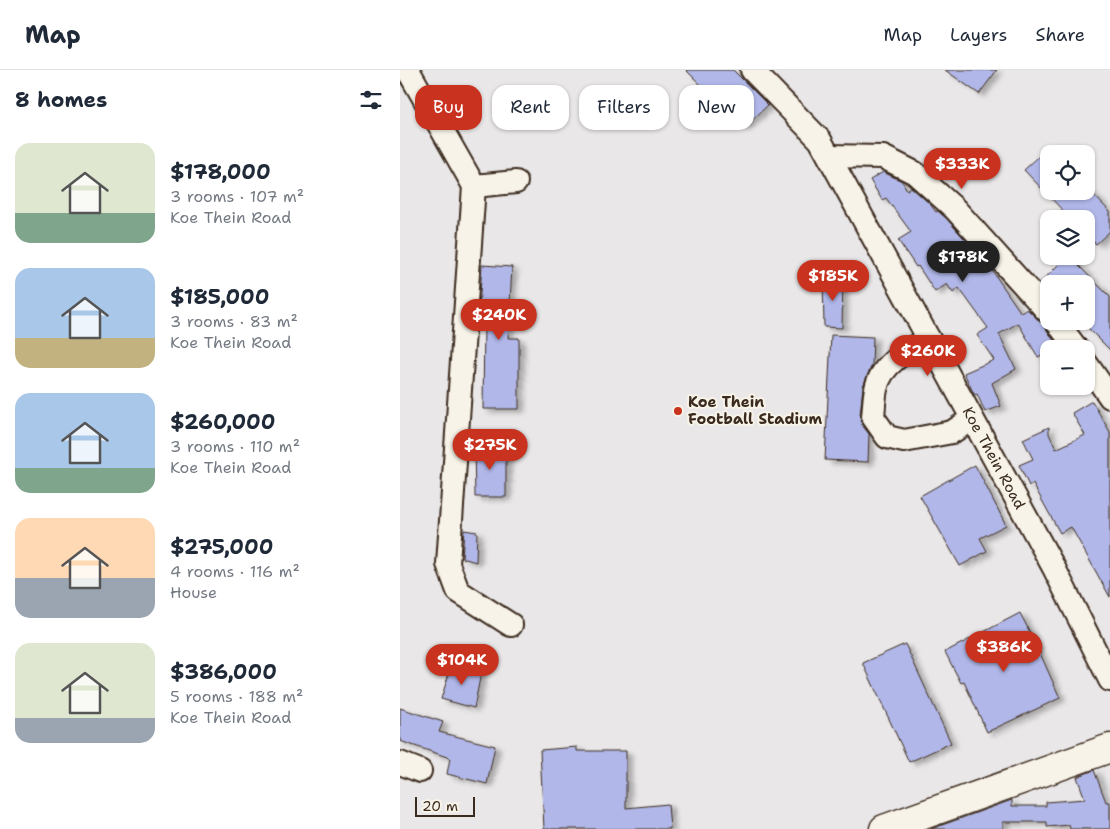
<!DOCTYPE html>
<html lang="en">
<head>
<meta charset="utf-8">
<style>
  :root { --surface:#fff; --page:#f2f2f3; --text:#1f2937; --muted:#747a83; --line:#e0e1e3; --accent:#c8321e }
  body { margin:0; font-family:"Shantell Sans",sans-serif; background:var(--page); color:var(--text); height:100vh; display:flex; flex-direction:column; font-size:19px; white-space:nowrap }
  * { box-sizing:border-box; margin:0 }
  p { font-size:16px; color:var(--muted) }
  .icon { flex:none; width:28px; height:28px; fill:none; stroke:currentColor; stroke-width:2; stroke-linecap:round; stroke-linejoin:round }
  .map { position:relative; flex:1; overflow:hidden }
  .drawer { display:flex; flex-direction:column; background:var(--surface); width:400px }
  .drawer>* { flex:none }
  .top-card { position:absolute; left:15px; top:15px; width:475px; height:45px; display:flex; gap:10px }
  .buttons { position:absolute; left:640px; top:75px; display:grid; gap:10px }
  .buttons a { display:grid; place-items:center; width:55px; height:55px; border-radius:10px; background:var(--surface); box-shadow:0 1px 4px #0004; font-size:25px }
  .scale { position:absolute; left:15px; bottom:12px; width:60px; box-sizing:border-box; padding-left:5px; border:2px solid #3b2a1e; border-top:0; font-size:14px; line-height:18px; white-space:nowrap; color:#3b2a1e; -webkit-text-stroke:4px #f7f3e8; paint-order:stroke }
  .price { position:absolute; translate:-50% -42px; padding:0 11px; border-radius:18px; background:var(--accent); color:#fff; font-size:16px; line-height:32px; filter:drop-shadow(0 1px 2px #0008) }
  .price::after { content:''; position:absolute; left:50%; top:30px; width:15px; height:11px; margin-left:-8px; background:inherit; clip-path:polygon(0 0,100% 0,50% 100%) }
  .price.on { background:#222; color:#fff }
  ul { padding:0; list-style:none }
  li { display:flex; align-items:center; gap:15px; height:125px; padding:0 15px }
  li span { display:grid; place-items:center; flex:none; width:140px; height:100px; border-radius:15px; color:#555 }
  li>.icon { margin-inline-start:auto }
  span .icon { width:60px; height:60px; fill:#fffc; stroke-width:1 }
  li b { font-size:21px }
  h2 { display:flex; justify-content:space-between; align-items:center; height:60px; padding:0 15px; font-size:21px }
  .chip { padding:0 18px; border-radius:15px; background:var(--surface); box-shadow:0 1px 4px #0004; font-size:18px; line-height:45px }
  .chip.on { background:var(--accent); color:#fff }
  header { display:flex; align-items:center; gap:30px; box-sizing:border-box; height:70px; padding:0 25px; background:var(--surface); border-bottom:1px solid var(--line) }
  header strong { font-size:24px }
  nav { display:flex; gap:28px; margin-inline-start:auto; font-size:18px }
  main { display:flex; flex:1; min-height:0 }
  .map>svg:first-child { display:block }
</style>
</head>
<body>
<header>
<strong>Map</strong>
<nav><a>Map</a><a>Layers</a><a>Share</a></nav>
</header>
<main>
<section class="drawer">
<h2>8 homes<svg class="icon" aria-label="filters" viewBox="0 0 24 24"><path d="M4 7h16M4 17h16"/><circle cx="9" cy="7" r="2"/><circle cx="15" cy="17" r="2"/></svg></h2>
<ul>
<li><span style="background:linear-gradient(#dfe7d0 70%,#7fa58c 0)"><svg class="icon" aria-label="home" viewBox="0 0 24 24"><path d="M3 11l9-7 9 7M6 9v11h12V9"/></svg></span><div><b>$178,000</b><p>3 rooms · 107 m²</p><p>Koe Thein Road</p></div></li>
<li><span style="background:linear-gradient(#a9c7e8 70%,#c2b280 0)"><svg class="icon" aria-label="home" viewBox="0 0 24 24"><path d="M3 11l9-7 9 7M6 9v11h12V9"/></svg></span><div><b>$185,000</b><p>3 rooms · 83 m²</p><p>Koe Thein Road</p></div></li>
<li><span style="background:linear-gradient(#a9c7e8 75%,#7fa58c 0)"><svg class="icon" aria-label="home" viewBox="0 0 24 24"><path d="M3 11l9-7 9 7M6 9v11h12V9"/></svg></span><div><b>$260,000</b><p>3 rooms · 110 m²</p><p>Koe Thein Road</p></div></li>
<li><span style="background:linear-gradient(#ffd9b3 60%,#9aa5b1 0)"><svg class="icon" aria-label="home" viewBox="0 0 24 24"><path d="M3 11l9-7 9 7M6 9v11h12V9"/></svg></span><div><b>$275,000</b><p>4 rooms · 116 m²</p><p>House</p></div></li>
<li><span style="background:linear-gradient(#dfe7d0 75%,#9aa5b1 0)"><svg class="icon" aria-label="home" viewBox="0 0 24 24"><path d="M3 11l9-7 9 7M6 9v11h12V9"/></svg></span><div><b>$386,000</b><p>5 rooms · 188 m²</p><p>Koe Thein Road</p></div></li>
</ul>
</section>
<div class="map">
<svg width="710" height="759" viewBox="0 0 710 759">
  <defs>
    <filter id="shadow"><feDropShadow dx="5.5" dy="3" stdDeviation="2.5" flood-color="#0004"/></filter>
  </defs>
  <rect width="100%" height="100%" fill="#e9e7e8"/>
  <filter id="ink" filterUnits="userSpaceOnUse"><feTurbulence type="fractalNoise" baseFrequency=".02" numOctaves="2"/><feDisplacementMap in="SourceGraphic" scale="10" xChannelSelector="R" yChannelSelector="G"/><feConvolveMatrix kernelMatrix="1 2 1 2 8 2 1 2 1" color-interpolation-filters="sRGB"/></filter>
  <g filter="url(#ink)">
    <path fill="#b1b8e9" stroke="#3b2a1e" filter="url(#shadow)" d="M286 0H333L368 35 344 58Z
      M545 0H597L579 24Z
      M649 77V121H690L710 142V161L696 174 686 165V149H671L624 100Z
      M483 102 502 111 507 120 511 117 530 134 536 142 538 141 546 148 589 196 621 243 627 239 644 255 659 279H649V281L638 287 618 253 599 264 616 299 592 313 601 336 585 342 577 324 575 325 574 324 564 303 594 290 577 265 588 258 559 218 553 223 547 214 535 222 518 196 516 197 498 170 511 162 486 128 482 130 470 110Z
      M667 186H669L710 227V280L686 256V214L640 213Z
      M82 195 112 197 108 268H119V339H83L84 251H78Z
      M423 208H443L442 258 424 257Z
      M431 265 473 267 472 295 463 316 460 346 462 355 469 364 468 392 425 390Z
      M692 331 710 362V527L671 457 660 463 633 414 629 416 619 395 633 389 623 369 649 357V364L656 379 685 365 672 343Z
      M106 375V427H75L74 376Z
      M575 395 606 455 580 468 587 481 560 496 520 426Z
      M64 460 77 462 76 492 62 488Z
      M620 543 636 574 660 628 587 662 564 612 561 613 545 582Z
      M505 574 551 673 509 692 463 593Z
      M52 594 81 603 74 638 41 629Z
      M0 638 43 652 39 662 95 676 87 714 47 704 50 688 0 671Z
      M177 677V681H226V738L268 734 270 759H144L140 680Z
      M694 700 706 732H710V759H670L669 755 647 757V752H603V759H531L612 730V736H646V732L685 729 677 707Z"/>
    <g fill="none" stroke-linecap="round" stroke-linejoin="round">
      <g stroke="#3b2a1e" stroke-width="26">
        <g id="street">
          <path d="M8 0 74 116 116 112"/>
          <path id="s1" d="M352 0 420 70 654 498 710 610"/>
          <path d="M429 86 483 87 515 103 555 139 649 243"/>
          <path d="M74 116 48 494 58 521 111 555"/>
          <path d="M656 251 677 279"/>
          <path d="M529 269C507 280 481 294 476 319 474 328 474 338 473 347L487 367 504 371 552 362 572 349"/>
          <path d="M686 293 710 327"/>
          <path d="M0 693 20 701"/>
        </g>
      </g>
      <g stroke="#3b2a1e" stroke-width="31">
        <path id="secondary" d="M484 759 710 678"/>
      </g>
      <use href="#street" stroke="#f7f3e8" stroke-width="22"/>
      <use href="#secondary" stroke="#f7f3e8" stroke-width="28"/>
    </g>
  </g>
  <circle fill="#c8321e" stroke="#f7f3e8" stroke-width="2" cx="278" cy="341" r="5"/>
  <g text-anchor="middle" stroke-width="4" stroke-linejoin="round" paint-order="stroke">
    <g font-size="15" font-weight="bold" fill="#3b2a1e" stroke="#f7f3e8" text-anchor="start">
      <text x="288" y="337">Koe Thein<tspan x="288" dy="17">Football Stadium</tspan></text>
    </g>
    <g font-size="15" fill="#3b2a1e" stroke="#f7f3e8">
      <text dy="5" stroke="none"><textPath href="#s1" startOffset="460">Koe Thein Road</textPath></text>
    </g>
  </g>
</svg>
<div class="buttons">
<a><svg class="icon" aria-label="locate" viewBox="0 0 24 24"><circle cx="12" cy="12" r="6"/><path d="M12 2v4M12 18v4M2 12h4M18 12h4"/></svg></a>
<a><svg class="icon" aria-label="layers" viewBox="0 0 24 24"><path d="M12 4l9 5-9 5-9-5zM3 14l9 5 9-5"/></svg></a>
<a>+</a>
<a>−</a>
</div>
<div class="scale">20 m</div>
<b class="price" style="left:562px;top:120px">$333K</b>
<b class="price on" style="left:563px;top:213px">$178K</b>
<b class="price" style="left:433px;top:232px">$185K</b>
<b class="price" style="left:99px;top:271px">$240K</b>
<b class="price" style="left:528px;top:307px">$260K</b>
<b class="price" style="left:90px;top:401px">$275K</b>
<b class="price" style="left:604px;top:603px">$386K</b>
<b class="price" style="left:62px;top:616px">$104K</b>
<div class="top-card">
<a class="chip on">Buy</a>
<a class="chip">Rent</a>
<a class="chip">Filters</a>
<a class="chip">New</a>
</div>
</div>
</main>
</body>
</html>
